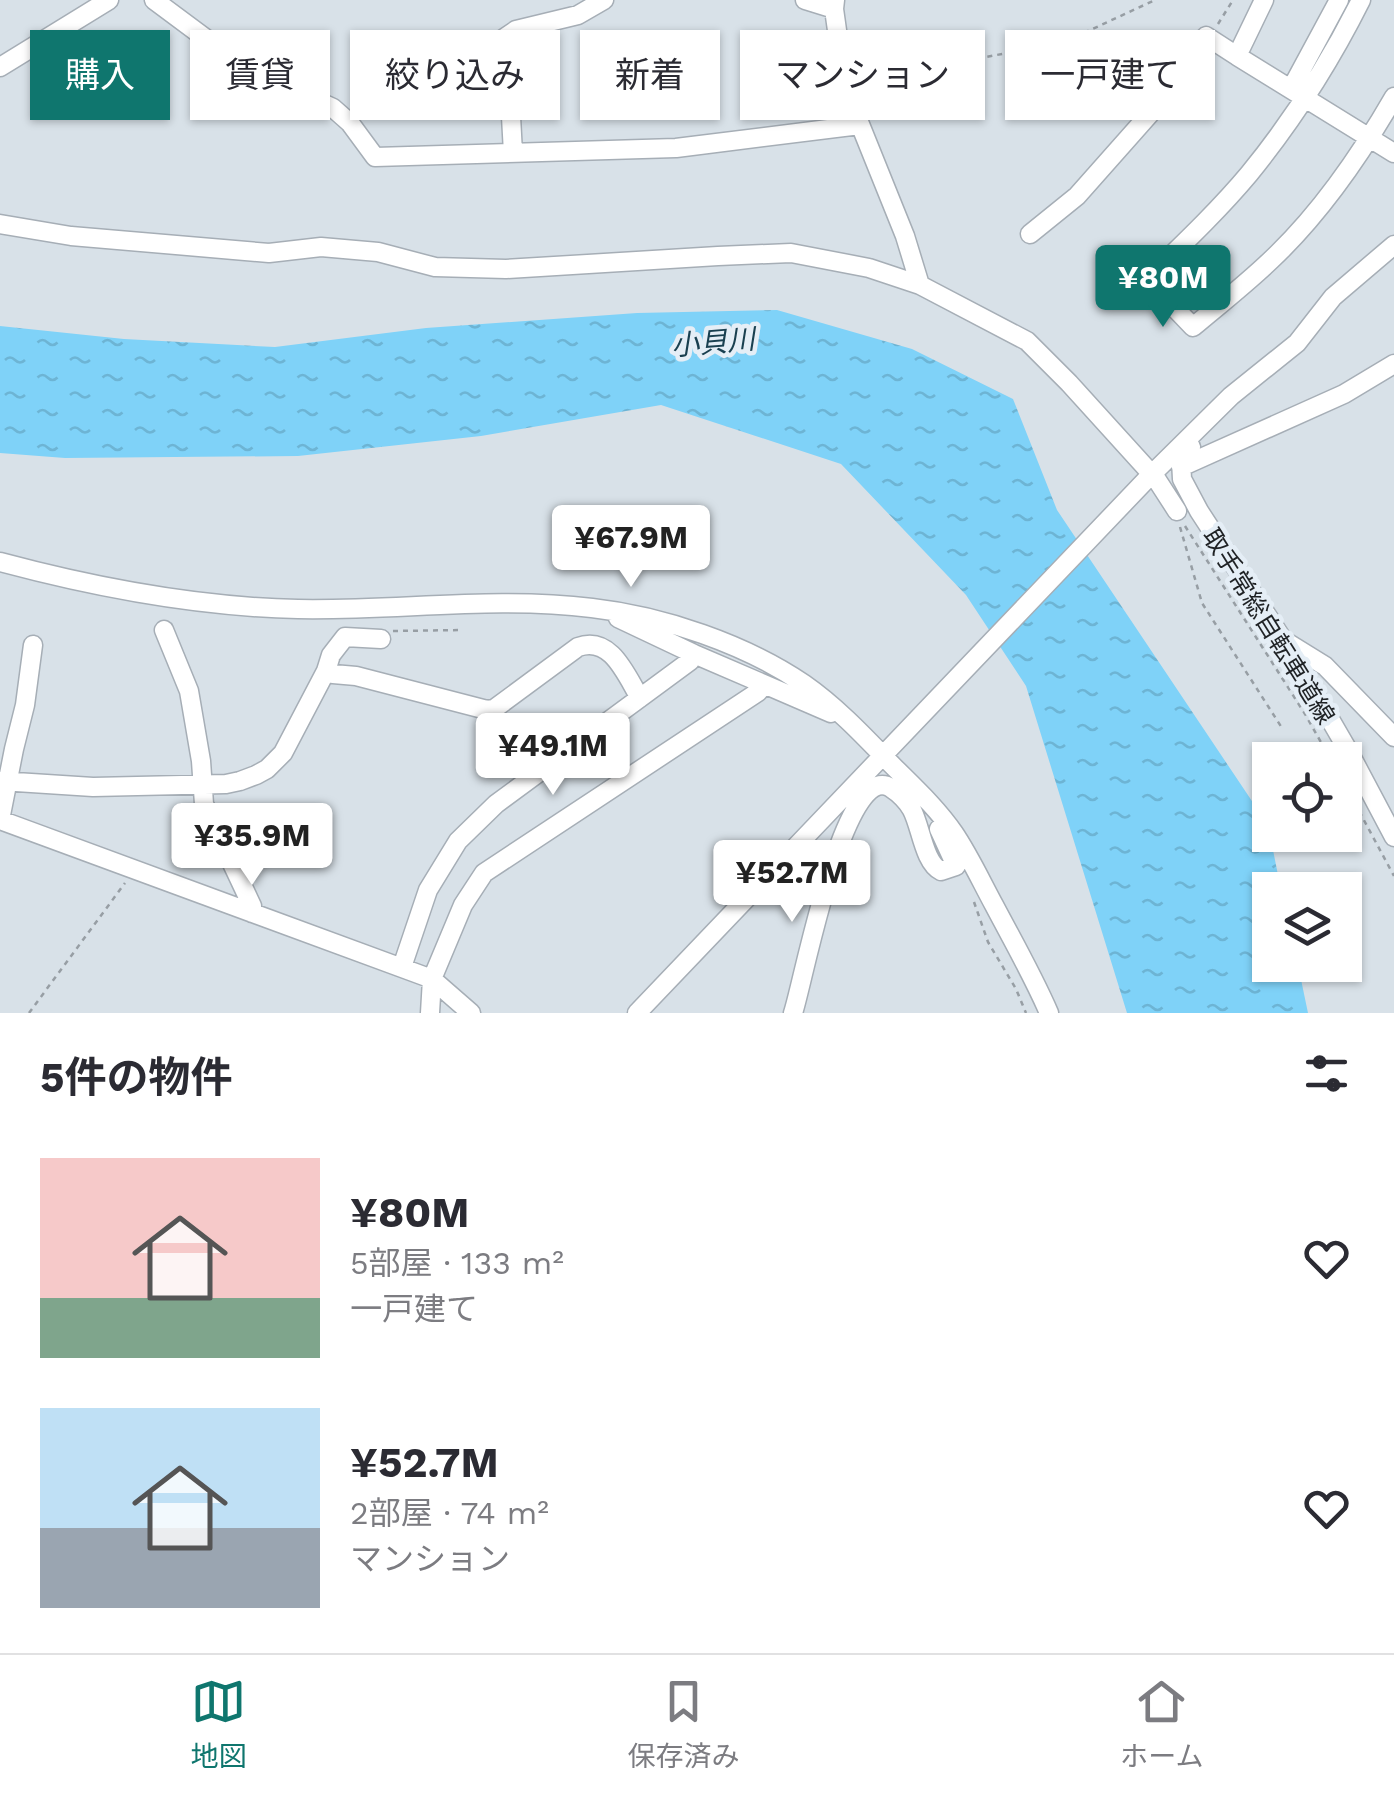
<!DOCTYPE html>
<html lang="ja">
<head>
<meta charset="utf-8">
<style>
  :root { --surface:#fff; --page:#f7f7f7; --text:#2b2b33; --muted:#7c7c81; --line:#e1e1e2; --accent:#0f766e }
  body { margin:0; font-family:"Work Sans","Noto Sans JP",sans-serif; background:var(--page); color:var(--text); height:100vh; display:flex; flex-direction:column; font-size:38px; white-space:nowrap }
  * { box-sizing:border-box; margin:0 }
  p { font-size:32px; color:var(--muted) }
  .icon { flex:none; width:55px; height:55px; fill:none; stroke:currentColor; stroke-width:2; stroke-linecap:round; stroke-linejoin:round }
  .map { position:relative; height:1013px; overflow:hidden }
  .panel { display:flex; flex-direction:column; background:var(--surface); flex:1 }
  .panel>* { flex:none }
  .hud { position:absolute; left:30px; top:30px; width:1335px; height:90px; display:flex; gap:20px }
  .buttons { position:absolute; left:1252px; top:742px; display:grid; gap:20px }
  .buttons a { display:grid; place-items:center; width:110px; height:110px; border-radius:0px; background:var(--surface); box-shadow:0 2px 8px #0004; font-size:50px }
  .price { position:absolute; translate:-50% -85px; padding:0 22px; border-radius:10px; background:#fff; color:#222; font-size:32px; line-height:65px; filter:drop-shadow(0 2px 5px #0008) }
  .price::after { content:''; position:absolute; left:50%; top:60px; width:30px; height:22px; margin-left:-15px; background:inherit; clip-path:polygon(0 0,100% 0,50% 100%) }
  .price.selected { background:var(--accent); color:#fff }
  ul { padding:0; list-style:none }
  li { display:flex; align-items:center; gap:30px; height:250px; padding:0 40px }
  li span { display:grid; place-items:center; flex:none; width:280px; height:200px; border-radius:0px; color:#555 }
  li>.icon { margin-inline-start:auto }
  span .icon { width:120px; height:120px; fill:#fffc; stroke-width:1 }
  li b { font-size:42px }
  h2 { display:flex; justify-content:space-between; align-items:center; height:120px; padding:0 40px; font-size:42px }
  .chip { padding:0 35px; border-radius:0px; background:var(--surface); box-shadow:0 2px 8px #0004; font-size:35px; line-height:90px }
  .chip.selected { background:var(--accent); color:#fff }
  .dock { display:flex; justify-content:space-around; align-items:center; height:140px; border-top:2px solid var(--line); background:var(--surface); font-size:28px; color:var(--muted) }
  .dock a { display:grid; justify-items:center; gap:5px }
  .dock .selected { color:var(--accent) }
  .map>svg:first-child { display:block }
</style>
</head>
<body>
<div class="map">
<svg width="1394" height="1013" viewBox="0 0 1394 1013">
  <defs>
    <pattern id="water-ripples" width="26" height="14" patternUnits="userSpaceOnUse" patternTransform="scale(2.5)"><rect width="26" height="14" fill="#7fd2f8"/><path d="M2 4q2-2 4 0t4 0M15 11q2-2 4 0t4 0" fill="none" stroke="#6db4d4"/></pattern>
  </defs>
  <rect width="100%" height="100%" fill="#d8e1e8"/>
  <path fill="url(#water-ripples)" d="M777 310 912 349 1013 399 1057 510 1268 825 1281 890H1270V965H1298L1308 1013H1127L1026 686 966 595 841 464 661 405 481 436 298 456 65 458 0 453V326L124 339 275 347 426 328 637 313Z"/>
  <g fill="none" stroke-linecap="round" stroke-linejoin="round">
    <g stroke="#a6aeb6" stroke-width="21">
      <path id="minor" d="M154 0 244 67 333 108 350 123 375 157 676 148 860 125
        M805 0 834 9
        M835 0 834 9 845 87 905 236 920 285
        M1264 0 1237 56 1394 153
        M1361 0C1330 62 1293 120 1249 174 1218 211 1182 245 1147 279L1193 327C1219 305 1246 284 1271 260 1321 213 1360 156 1394 97
        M0 67 109 0
        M1291 89 1339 0
        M513 153 510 98 494 45 516 30 578 15 604 0
        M0 224 71 236 269 253 321 247 378 252 435 267 506 269 718 256 791 253 869 268 920 285 1027 341 1069 383 1157 480 1177 511
        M1030 234 1077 196 1155 108 1206 36 1237 56
        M1191 447 1181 460 1182 479 1199 511 1283 640 1325 666 1394 737
        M1181 467 1344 394 1394 364
        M0 562C97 588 197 607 298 609 396 611 495 596 592 608 663 616 745 644 804 684 837 707 865 737 893 766 914 787 937 808 954 833 969 855 981 881 994 905 1013 941 1033 976 1049 1013
        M618 618 694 654 831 713
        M164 630 189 691 201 761 204 804 252 906V913
        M1287 645 1349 752 1394 837
        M326 671 333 674 356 676 487 710 494 709 578 647C611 635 626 675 640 698
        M0 781 93 787 226 784 240 781 256 775 267 769 283 753 326 671 331 655 345 637 381 639
        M0 820 432 979 471 1013
        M0 820 14 749 25 705 33 645
        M402 967 428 890 458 841 496 804 690 661 694 654
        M430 1013 432 979 463 905 484 873 758 692 764 685
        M637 1013 1145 481 1231 396 1297 343 1333 297 1394 245
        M793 1013C803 985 844 757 891 788 899 793 908 802 912 810 921 827 924 863 941 871L956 866 939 829"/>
    </g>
    <path stroke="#979ea4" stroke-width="2.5" stroke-dasharray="5 5" stroke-linecap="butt" d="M1218 24 1233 0
      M866 98 885 83 963 61 1047 46 1086 32 1155 0
      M1185 526 1305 714 1331 760
      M1180 527 1202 603 1282 728
      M393 631 462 630
      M1345 785 1394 876
      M974 902 988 942 1016 989 1026 1013
      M29 1013 125 883"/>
    <use href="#minor" stroke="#fff" stroke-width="18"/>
  </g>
  <g text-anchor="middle" stroke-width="9" stroke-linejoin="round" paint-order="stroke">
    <g font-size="25" fill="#1f2225" stroke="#e5eef6">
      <text transform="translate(1269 626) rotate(58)" y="9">取手常総自転車道線</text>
    </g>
    <g font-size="28" font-style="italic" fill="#1a4050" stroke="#e5eef6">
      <text transform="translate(713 342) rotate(-5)" y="10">小貝川</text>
    </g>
  </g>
</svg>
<div class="buttons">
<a><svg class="icon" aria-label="locate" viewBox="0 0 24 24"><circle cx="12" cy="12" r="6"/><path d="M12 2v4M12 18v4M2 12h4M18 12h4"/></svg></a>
<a><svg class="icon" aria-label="layers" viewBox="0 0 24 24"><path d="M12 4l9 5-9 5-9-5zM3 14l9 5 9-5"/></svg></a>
</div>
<b class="price selected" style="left:1163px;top:330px">¥80M</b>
<b class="price" style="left:631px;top:590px">¥67.9M</b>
<b class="price" style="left:553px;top:798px">¥49.1M</b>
<b class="price" style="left:252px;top:888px">¥35.9M</b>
<b class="price" style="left:792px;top:925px">¥52.7M</b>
<div class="hud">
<a class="chip selected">購入</a>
<a class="chip">賃貸</a>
<a class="chip">絞り込み</a>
<a class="chip">新着</a>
<a class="chip">マンション</a>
<a class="chip">一戸建て</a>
</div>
</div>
<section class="panel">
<h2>5件の物件<svg class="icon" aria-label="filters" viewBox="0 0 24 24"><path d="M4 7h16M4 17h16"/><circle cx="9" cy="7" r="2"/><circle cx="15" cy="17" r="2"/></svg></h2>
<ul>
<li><span style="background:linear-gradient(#f6c9c9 70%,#7fa58c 0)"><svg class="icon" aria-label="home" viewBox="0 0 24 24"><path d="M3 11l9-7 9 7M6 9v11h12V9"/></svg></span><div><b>¥80M</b><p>5部屋 · 133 m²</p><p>一戸建て</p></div><svg class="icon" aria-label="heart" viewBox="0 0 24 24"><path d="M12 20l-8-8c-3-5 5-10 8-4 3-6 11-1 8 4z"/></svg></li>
<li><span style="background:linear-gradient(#bfe0f5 60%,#9aa5b1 0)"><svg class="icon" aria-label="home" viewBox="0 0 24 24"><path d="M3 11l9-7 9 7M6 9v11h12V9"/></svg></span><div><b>¥52.7M</b><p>2部屋 · 74 m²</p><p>マンション</p></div><svg class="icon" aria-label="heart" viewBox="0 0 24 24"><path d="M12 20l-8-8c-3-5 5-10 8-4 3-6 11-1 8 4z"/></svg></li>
</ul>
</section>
<nav class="dock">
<a class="selected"><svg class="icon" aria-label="map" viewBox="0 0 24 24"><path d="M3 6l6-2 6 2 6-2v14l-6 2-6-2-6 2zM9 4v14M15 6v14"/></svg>地図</a>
<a><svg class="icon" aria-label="saved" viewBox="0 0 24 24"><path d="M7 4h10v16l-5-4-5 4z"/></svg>保存済み</a>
<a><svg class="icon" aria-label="home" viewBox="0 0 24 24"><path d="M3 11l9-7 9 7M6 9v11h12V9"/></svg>ホーム</a>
</nav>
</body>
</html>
